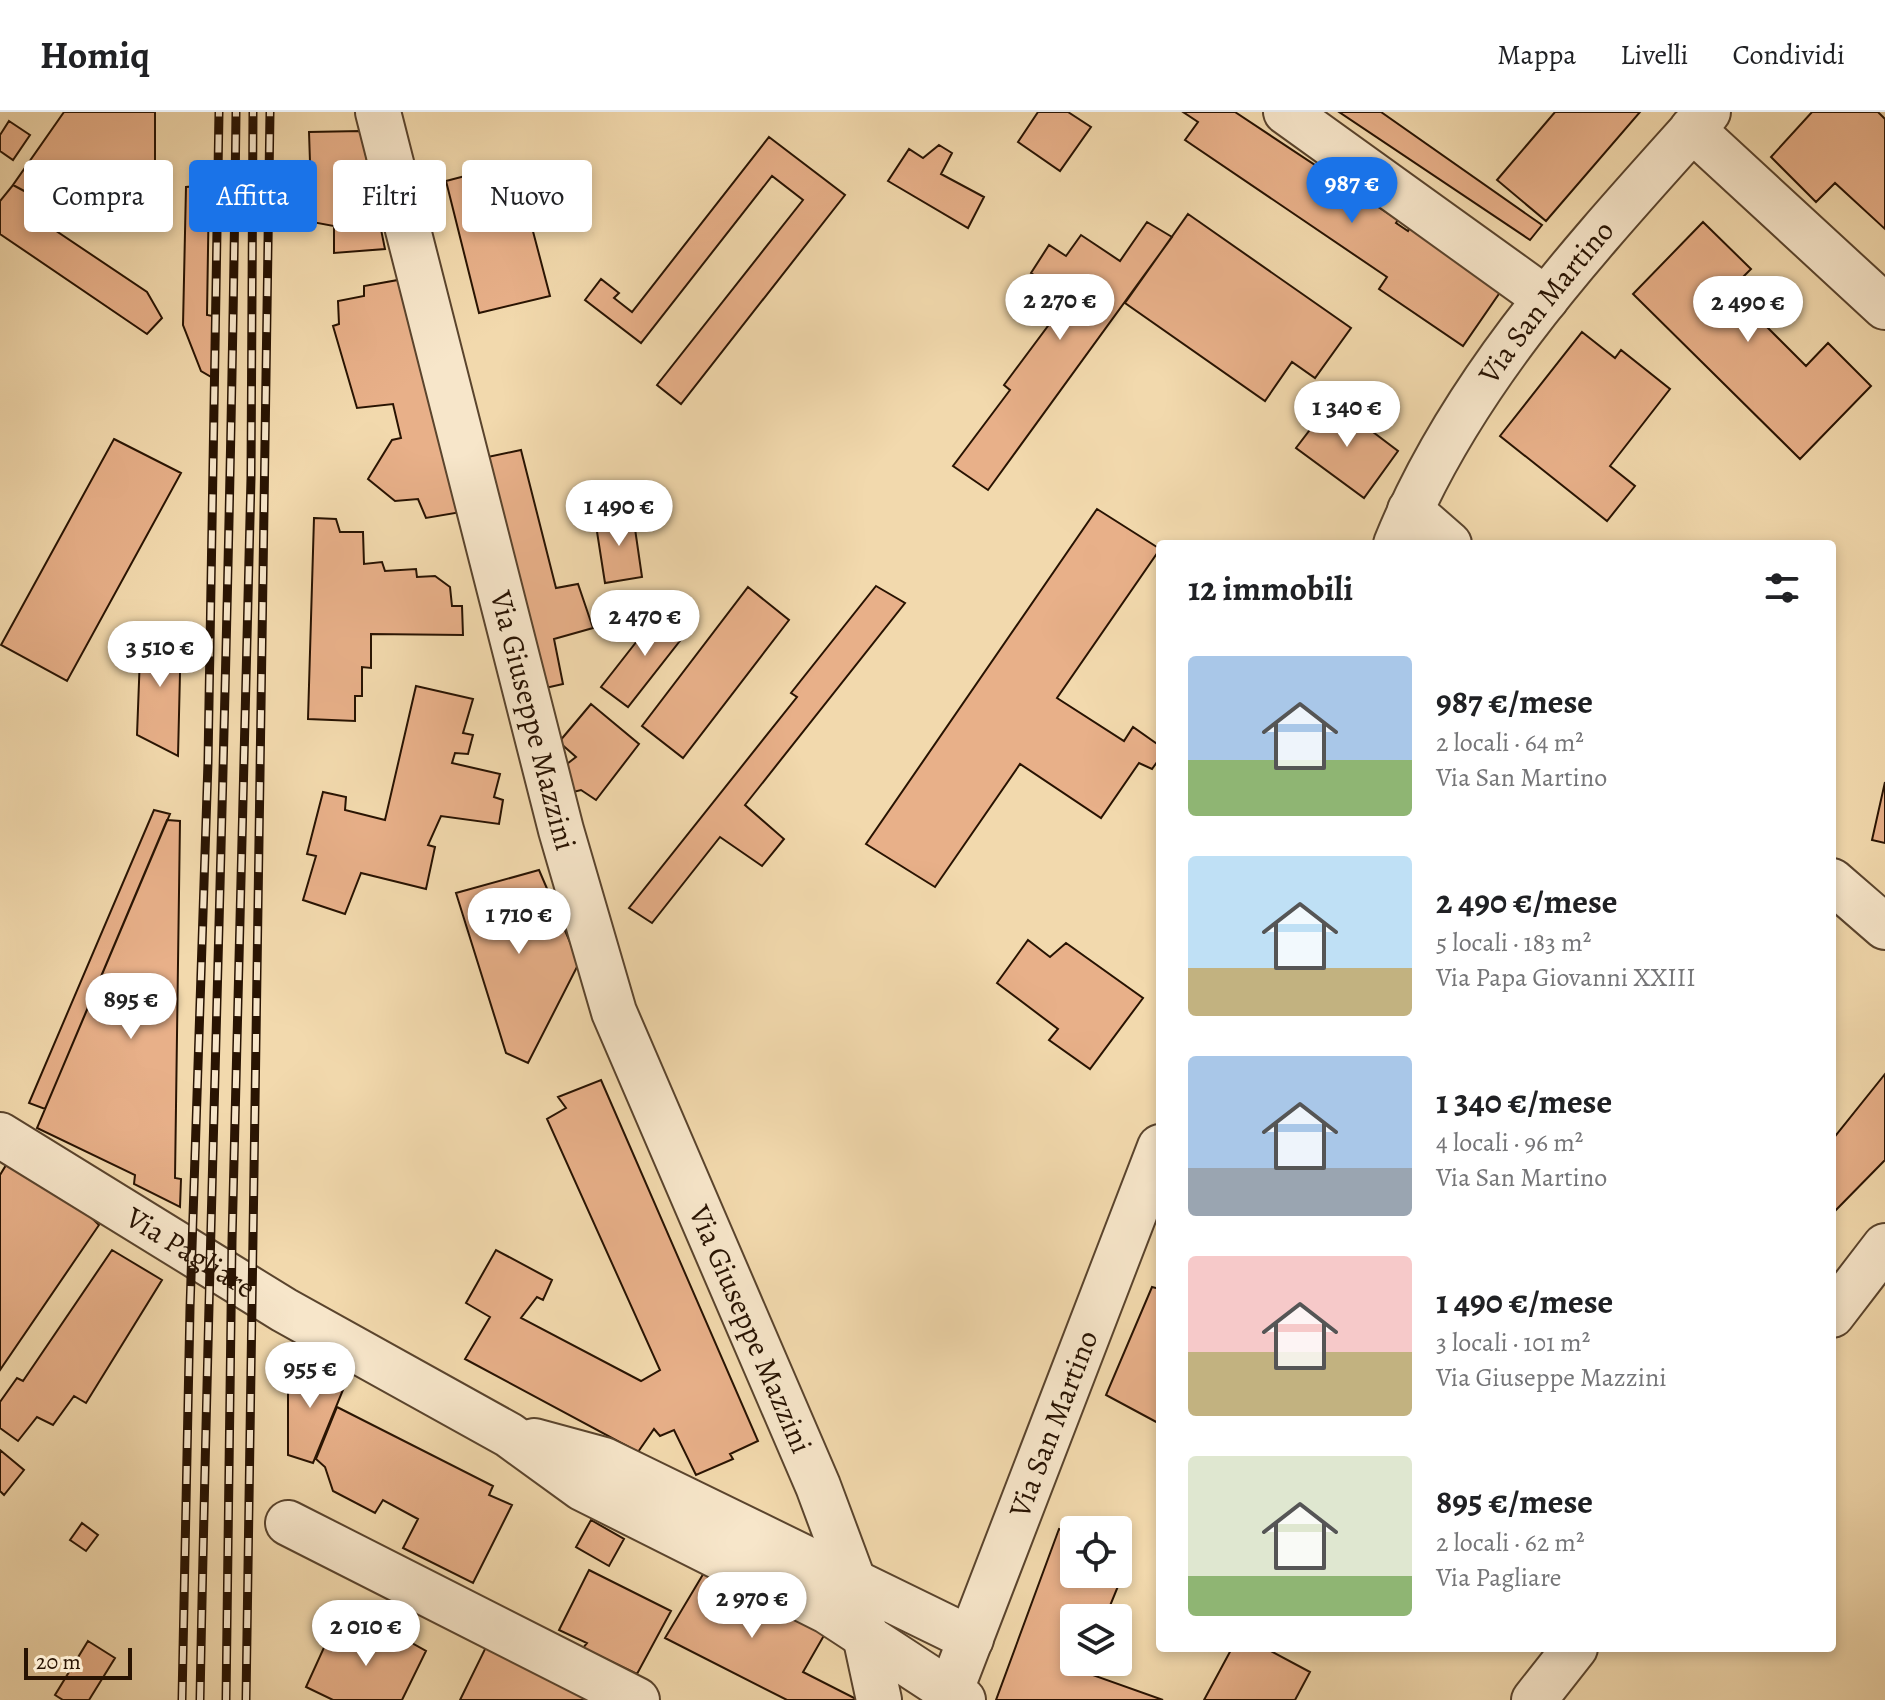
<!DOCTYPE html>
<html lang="it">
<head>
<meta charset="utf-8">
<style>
  :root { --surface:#fff; --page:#f2f2f2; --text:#202124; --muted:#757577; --line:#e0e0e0; --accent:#1a73e8 }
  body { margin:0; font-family:Alegreya,serif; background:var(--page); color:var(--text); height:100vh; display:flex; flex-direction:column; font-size:30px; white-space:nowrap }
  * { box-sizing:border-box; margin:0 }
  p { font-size:26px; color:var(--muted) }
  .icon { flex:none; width:44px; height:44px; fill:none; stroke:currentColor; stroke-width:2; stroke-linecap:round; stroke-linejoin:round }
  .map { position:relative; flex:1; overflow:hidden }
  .side { position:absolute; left:1156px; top:428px; width:680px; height:1112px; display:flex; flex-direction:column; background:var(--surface); border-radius:8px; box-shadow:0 4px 12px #0003 }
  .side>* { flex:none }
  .hud { position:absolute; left:24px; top:48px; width:760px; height:72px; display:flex; gap:16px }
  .controls { position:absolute; left:1060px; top:1404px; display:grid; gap:16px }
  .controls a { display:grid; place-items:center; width:72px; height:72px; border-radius:8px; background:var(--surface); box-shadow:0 4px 12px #0003; font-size:40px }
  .scale { position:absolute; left:24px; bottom:20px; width:108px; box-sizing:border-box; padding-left:8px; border:4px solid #281302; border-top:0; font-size:22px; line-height:28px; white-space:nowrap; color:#281302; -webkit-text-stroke:6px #f7e6ca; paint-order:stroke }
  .price { position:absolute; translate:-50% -68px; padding:0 18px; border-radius:28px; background:#fff; color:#222; font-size:26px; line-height:52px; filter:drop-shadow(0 2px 4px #0008) }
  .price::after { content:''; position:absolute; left:50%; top:48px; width:24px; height:18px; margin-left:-12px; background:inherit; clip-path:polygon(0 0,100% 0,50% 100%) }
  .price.selected { background:var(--accent); color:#fff }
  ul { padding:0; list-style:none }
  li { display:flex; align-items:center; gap:24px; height:200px; padding:0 32px }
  li span { display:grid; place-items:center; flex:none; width:224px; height:160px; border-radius:8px; color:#555 }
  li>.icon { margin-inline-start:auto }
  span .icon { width:96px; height:96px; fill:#fffc; stroke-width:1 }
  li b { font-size:34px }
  h2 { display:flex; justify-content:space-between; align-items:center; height:96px; padding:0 32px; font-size:34px }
  .tag { padding:0 28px; border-radius:8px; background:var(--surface); box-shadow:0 4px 12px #0003; font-size:28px; line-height:72px }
  .tag.selected { background:var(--accent); color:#fff }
  header { display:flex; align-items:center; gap:48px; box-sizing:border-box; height:112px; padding:0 40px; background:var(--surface); border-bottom:2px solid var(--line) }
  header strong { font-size:38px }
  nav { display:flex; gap:44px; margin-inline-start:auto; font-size:28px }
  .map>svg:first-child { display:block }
</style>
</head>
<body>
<header>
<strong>Homiq</strong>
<nav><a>Mappa</a><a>Livelli</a><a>Condividi</a></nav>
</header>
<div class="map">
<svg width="1885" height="1588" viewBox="0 0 1885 1588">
  <rect width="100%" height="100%" fill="#f2d9ad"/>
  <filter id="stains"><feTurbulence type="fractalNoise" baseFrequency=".0025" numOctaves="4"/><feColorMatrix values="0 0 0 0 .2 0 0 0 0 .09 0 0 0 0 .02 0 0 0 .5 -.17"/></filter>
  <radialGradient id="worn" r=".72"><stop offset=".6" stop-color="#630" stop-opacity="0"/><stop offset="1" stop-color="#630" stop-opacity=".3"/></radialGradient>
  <path fill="#e8b089" stroke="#281302" stroke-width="2" d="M64 0H155V72L131 109 104 92 97 98 77 85 70 92 48 79 41 88 13 73Z
    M1038 0H1068L1091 15 1060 59 1018 30Z
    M1183 0H1235L1398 108 1396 111 1408 119 1411 114 1503 176 1463 234 1379 177 1387 165 1185 28 1198 10Z
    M1339 0H1381L1542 113 1530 128Z
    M1555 0H1640L1546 109 1497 68Z
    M1812 0H1878L1885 7V117L1835 71 1816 90 1771 45Z
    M9 9 30 23 13 48 0 39V23Z
    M361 19 385 137 334 141V114L312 110 309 20Z
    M769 25 845 83 681 292 657 273 803 88 772 64 641 231 585 188 601 167 619 181 614 186 632 200Z
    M939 33 952 41 941 62 984 85 968 116 888 69 909 37 923 46Z
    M515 51 550 184 479 201 446 69Z
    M13 73 41 88 31 102 147 180 162 206 147 222 0 122V89Z
    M209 73 207 203 213 204V266L201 259 183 213 186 75Z
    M1188 102 1351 216 1315 266 1292 250 1265 289 1125 191Z
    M1147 110 1172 125 988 378 953 354 1010 278 1004 273 1068 187 1031 161 1049 133 1066 144 1081 123 1120 149Z
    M1703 110 1751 157 1730 178 1806 254 1828 231 1871 274 1800 347 1633 182Z
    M398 168 467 399 426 406 418 387 395 389 368 367 392 328 401 326 393 292 357 296 333 214 339 212 338 189 364 184V174Z
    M1582 220 1615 246 1621 238 1670 277 1610 354 1635 374 1607 409 1500 324Z
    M1332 289 1398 339 1364 386 1296 336Z
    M114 327 181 361 67 569 1 533Z
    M521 338 556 476 578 472 593 516 554 527 563 572 541 577 483 346Z
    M1097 397 1160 437 1057 586 1124 629 1133 615 1160 634V646L1152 657 1139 651 1101 706 1020 652 935 775 866 732Z
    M633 403 642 465 605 471 595 407Z
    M314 406 336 407 340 420H363L364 452 382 450 385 459 416 457 417 465 435 464 450 475 452 494H462L463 523 371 522V556L362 555V584H355V609L308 607Z
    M876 474 905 491 745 693 784 727 762 754 720 725 652 811 629 796 797 585 791 581Z
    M748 475 789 508 683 646 642 614Z
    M662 497 690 516 628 595 601 575Z
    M141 517 181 520 178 644 137 623Z
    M416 574 473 587 463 621 473 623 468 642 455 641 452 651 500 662 494 685 503 688 499 712 441 704 428 733 435 735 426 777 361 761 345 802 303 788 316 744 307 742 323 680 346 685 345 698 385 708Z
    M591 592 639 632 596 688 581 678 569 681 563 655 576 645 559 630Z
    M1885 670V731L1872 728Z
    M154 698 170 702 45 997 29 991Z
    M167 708 180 709 175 1066 181 1067 180 1095 134 1072 135 1063 37 1016Z
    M539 758 579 851 528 951 506 941 456 781Z
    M1028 828 1050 845 1066 831 1143 886 1090 957 1049 928 1058 917 997 871Z
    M1885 962V1048L1832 1102V1028Z
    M601 968 758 1329 730 1342 733 1347 696 1363 674 1318 660 1324 654 1317 638 1340 465 1247 490 1205 466 1191 496 1138 552 1168 543 1188 537 1185 521 1206 641 1269 660 1258 547 1007 566 996 558 985Z
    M11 1045 63 1078 99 1113 0 1258V1063Z
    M112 1138 162 1168 86 1291 74 1284 53 1313 37 1305 18 1329 0 1316V1290L17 1266 23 1269Z
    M1152 1175 1160 1177V1312L1106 1283Z
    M295 1249 345 1273 313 1351 288 1343V1262Z
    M337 1295 493 1374 489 1383 512 1393 473 1471 403 1436 418 1407 383 1388 375 1401 333 1379 325 1355 316 1347Z
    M0 1338 24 1358 4 1383 0 1379Z
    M591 1408 624 1427 609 1454 576 1435Z
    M82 1411 98 1423 86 1439 70 1428Z
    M1059 1417 1074 1423V1462H1118V1440L1130 1445 1105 1506H1074V1550H1087L1084 1560 1163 1588H996Z
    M589 1458 671 1499 637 1562 583 1536 587 1531 559 1518Z
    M705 1459 826 1520 803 1560 858 1588H787L665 1526Z
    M367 1517 396 1530 401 1525 426 1539 402 1588H333L306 1575 331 1520 358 1534Z
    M88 1529 115 1546 89 1588H63L55 1583Z
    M486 1535 589 1588H460Z
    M1232 1536H1265L1310 1560 1295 1588H1204Z"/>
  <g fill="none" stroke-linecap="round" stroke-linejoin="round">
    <g stroke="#5a442d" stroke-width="48">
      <g id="minor">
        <path id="s1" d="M378 0 561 718 614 900 818 1374 853 1468 879 1588"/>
        <path d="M1286 0 1546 187"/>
        <path d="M1692 17 1885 195"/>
        <path d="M1410 398 1449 432"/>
        <path id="s2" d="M1396 432C1463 266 1590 132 1708 0"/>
        <path d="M1832 769 1885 815"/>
        <path id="s3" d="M0 1023 284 1198 509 1323 582 1376 827 1499 963 1588"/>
        <path d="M1832 1203 1885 1134"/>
        <path d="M534 1329 604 1348 971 1527"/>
        <path d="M288 1411 637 1588"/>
        <path id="s4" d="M947 1588 1160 1035"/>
        <path d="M1534 1588 1575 1536"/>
      </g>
    </g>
    <use href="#minor" stroke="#f7e6ca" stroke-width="44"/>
    <g stroke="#281302" stroke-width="9">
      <path id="rail" d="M182 1588 190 1196 208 650 219 0
        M200 1588C210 1059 230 530 236 0
        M226 1588 232 1129 251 366 253 0
        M246 1588 270 0"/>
    </g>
    <use href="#rail" stroke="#f7e6ca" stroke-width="6" stroke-dasharray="18" stroke-linecap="butt"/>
  </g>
  <g text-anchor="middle" stroke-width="6" stroke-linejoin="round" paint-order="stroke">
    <g font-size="30" fill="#281302" stroke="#f7e6ca">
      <text dy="10" stroke="none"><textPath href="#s2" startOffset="286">Via San Martino</textPath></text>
      <text dy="10" stroke="none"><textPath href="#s1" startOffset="628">Via Giuseppe Mazzini</textPath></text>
      <text dy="10" stroke="none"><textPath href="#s3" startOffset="224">Via Pagliare</textPath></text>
      <text dy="10" stroke="none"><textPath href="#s1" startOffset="1276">Via Giuseppe Mazzini</textPath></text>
      <text dy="10" stroke="none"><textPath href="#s4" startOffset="296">Via San Martino</textPath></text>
    </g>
  </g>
  <rect width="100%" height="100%" filter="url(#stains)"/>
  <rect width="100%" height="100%" fill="url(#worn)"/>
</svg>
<div class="controls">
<a><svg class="icon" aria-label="locate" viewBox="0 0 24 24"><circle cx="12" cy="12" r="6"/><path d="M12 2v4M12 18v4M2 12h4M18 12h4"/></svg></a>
<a><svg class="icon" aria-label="layers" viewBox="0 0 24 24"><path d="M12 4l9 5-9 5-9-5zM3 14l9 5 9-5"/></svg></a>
</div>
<div class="scale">20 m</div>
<b class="price selected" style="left:1352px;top:113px">987 €</b>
<b class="price" style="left:1060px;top:230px">2 270 €</b>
<b class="price" style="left:1748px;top:232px">2 490 €</b>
<b class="price" style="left:1347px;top:337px">1 340 €</b>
<b class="price" style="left:619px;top:436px">1 490 €</b>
<b class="price" style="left:645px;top:546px">2 470 €</b>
<b class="price" style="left:160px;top:577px">3 510 €</b>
<b class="price" style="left:519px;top:844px">1 710 €</b>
<b class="price" style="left:131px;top:929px">895 €</b>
<b class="price" style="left:310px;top:1298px">955 €</b>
<b class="price" style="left:752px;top:1528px">2 970 €</b>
<b class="price" style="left:366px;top:1556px">2 010 €</b>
<div class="hud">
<a class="tag">Compra</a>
<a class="tag selected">Affitta</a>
<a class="tag">Filtri</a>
<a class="tag">Nuovo</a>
</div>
<section class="side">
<h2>12 immobili<svg class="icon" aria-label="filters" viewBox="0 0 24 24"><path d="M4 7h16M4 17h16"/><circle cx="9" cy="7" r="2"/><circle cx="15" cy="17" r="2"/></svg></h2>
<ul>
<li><span style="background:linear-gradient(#a9c7e8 65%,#8fb573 0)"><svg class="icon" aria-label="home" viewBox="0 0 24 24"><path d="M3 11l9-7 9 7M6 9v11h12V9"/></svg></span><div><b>987 €/mese</b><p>2 locali · 64 m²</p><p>Via San Martino</p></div></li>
<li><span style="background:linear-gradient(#bfe0f5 70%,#c2b280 0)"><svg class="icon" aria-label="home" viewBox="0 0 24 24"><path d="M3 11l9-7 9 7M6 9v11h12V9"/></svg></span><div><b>2 490 €/mese</b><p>5 locali · 183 m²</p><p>Via Papa Giovanni XXIII</p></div></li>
<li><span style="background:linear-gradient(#a9c7e8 70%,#9aa5b1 0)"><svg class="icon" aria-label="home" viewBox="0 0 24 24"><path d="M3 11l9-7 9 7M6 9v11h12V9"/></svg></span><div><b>1 340 €/mese</b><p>4 locali · 96 m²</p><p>Via San Martino</p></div></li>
<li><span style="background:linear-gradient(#f6c9c9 60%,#c2b280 0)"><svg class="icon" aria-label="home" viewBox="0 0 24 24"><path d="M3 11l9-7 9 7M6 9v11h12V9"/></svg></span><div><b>1 490 €/mese</b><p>3 locali · 101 m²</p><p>Via Giuseppe Mazzini</p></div></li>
<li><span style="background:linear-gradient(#dfe7d0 75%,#8fb573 0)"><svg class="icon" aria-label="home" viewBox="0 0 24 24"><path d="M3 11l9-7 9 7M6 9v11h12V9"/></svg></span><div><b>895 €/mese</b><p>2 locali · 62 m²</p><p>Via Pagliare</p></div></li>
</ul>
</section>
</div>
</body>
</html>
